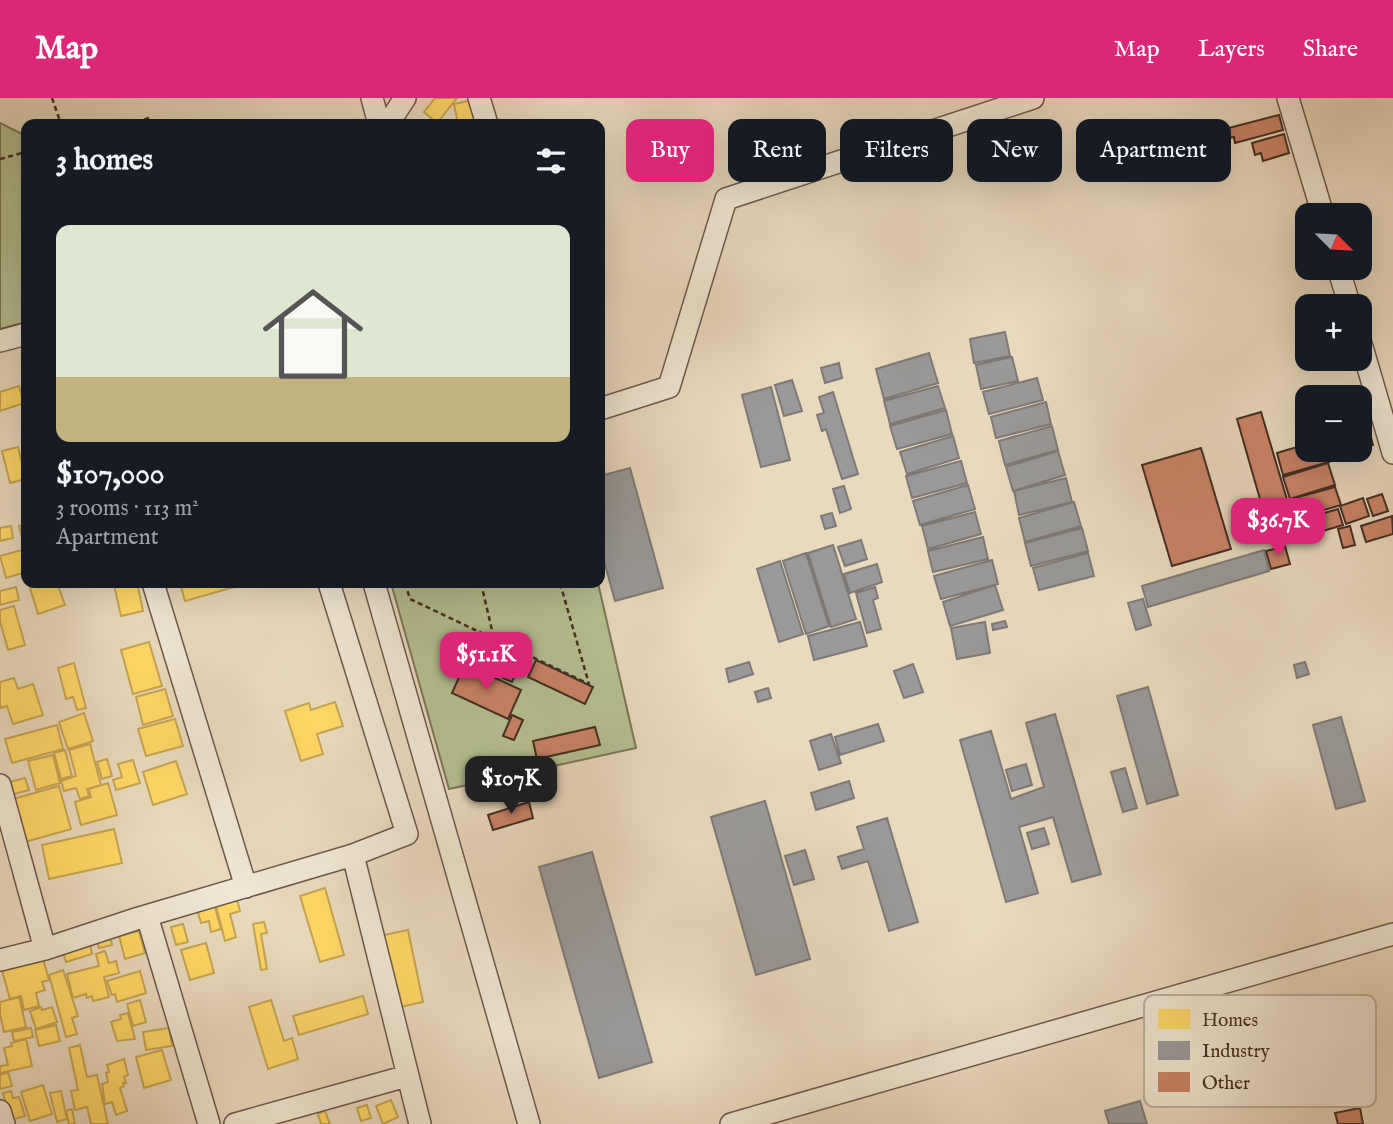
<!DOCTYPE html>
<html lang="en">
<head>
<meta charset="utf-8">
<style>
  :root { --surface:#171b24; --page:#20242c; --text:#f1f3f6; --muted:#9ea1a6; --accent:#db2777 }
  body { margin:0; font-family:"IM FELL English",serif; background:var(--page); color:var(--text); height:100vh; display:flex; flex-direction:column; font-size:26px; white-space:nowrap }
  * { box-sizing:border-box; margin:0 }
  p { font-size:23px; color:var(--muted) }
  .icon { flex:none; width:38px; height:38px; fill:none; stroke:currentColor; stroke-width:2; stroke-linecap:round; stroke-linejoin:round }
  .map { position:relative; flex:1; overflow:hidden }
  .panel { position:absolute; left:21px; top:21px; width:584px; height:469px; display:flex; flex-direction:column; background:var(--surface); border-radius:14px; box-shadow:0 7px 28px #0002 }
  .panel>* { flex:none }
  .guide { position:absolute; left:626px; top:21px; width:662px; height:63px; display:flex; gap:14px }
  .needle { width:46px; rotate:114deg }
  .buttons { position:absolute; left:1295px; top:105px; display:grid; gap:14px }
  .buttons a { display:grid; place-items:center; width:77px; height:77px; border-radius:14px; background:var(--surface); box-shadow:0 7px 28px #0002; font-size:35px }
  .price { position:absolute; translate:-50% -60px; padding:0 16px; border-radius:14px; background:var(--accent); color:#fff; font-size:23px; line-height:46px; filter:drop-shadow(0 2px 4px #0008) }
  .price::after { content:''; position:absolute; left:50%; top:42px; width:21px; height:16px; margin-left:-10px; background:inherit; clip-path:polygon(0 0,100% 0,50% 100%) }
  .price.selected { background:#222; color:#fff }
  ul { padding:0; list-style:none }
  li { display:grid; align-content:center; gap:14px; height:371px; padding:0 35px }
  li span { display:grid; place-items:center; height:217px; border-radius:14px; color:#555 }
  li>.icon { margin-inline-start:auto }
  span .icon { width:126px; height:126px; fill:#fffc; stroke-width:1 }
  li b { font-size:30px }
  h2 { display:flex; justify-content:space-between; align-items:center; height:84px; padding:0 35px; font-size:30px }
  .chip { padding:0 24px; border-radius:14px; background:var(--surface); box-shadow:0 7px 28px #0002; font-size:24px; line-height:63px }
  .chip.selected { background:var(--accent); color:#fff }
  header { display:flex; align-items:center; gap:42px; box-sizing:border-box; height:98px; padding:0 35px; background:var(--accent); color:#fff }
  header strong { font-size:33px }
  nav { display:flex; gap:38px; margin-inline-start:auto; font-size:24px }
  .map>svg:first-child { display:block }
</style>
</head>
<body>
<header>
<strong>Map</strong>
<nav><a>Map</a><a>Layers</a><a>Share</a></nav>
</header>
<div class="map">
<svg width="1393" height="1026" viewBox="0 0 1393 1026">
  <rect width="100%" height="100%" fill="#eadabd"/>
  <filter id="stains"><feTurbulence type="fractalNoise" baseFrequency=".00286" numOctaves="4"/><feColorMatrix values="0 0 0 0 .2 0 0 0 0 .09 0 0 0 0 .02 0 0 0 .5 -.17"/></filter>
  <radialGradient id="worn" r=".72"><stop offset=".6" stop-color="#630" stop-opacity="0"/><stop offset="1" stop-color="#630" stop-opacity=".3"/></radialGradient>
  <path fill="#b6c092" stroke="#7c765a" stroke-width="2" d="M0 25 26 38V224L0 231Z
    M391 485H598L636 650 449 691Z"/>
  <path fill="#ffd966" stroke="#c6a552" stroke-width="2" d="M435 0H457L437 25 424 14Z
    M477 1 481 21 458 26 454 6Z
    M19 288 24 305 0 313V294Z
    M18 349 26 381 10 385 2 353Z
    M26 426V456L19 428Z
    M11 428 13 440 0 443V430Z
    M22 452 26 474 6 480 0 458Z
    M44 485H57L65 507 38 516 30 490Z
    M124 485H137L143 513 121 518 114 487Z
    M180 485H240L241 487 185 503Z
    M16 489 19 502 0 507V493Z
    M14 508 25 547 8 552 0 523V512Z
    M149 544 162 588 133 596 121 552Z
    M74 565 86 610 77 612 73 599 66 601 58 570Z
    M14 580 18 591 33 586 43 617 13 626 7 608 1 610 0 608V584Z
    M165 591 173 618 143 627 136 599Z
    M335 604 343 628 317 636 323 656 301 663 285 613 309 605 311 612Z
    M84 615 93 643 68 651 59 624Z
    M175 621 183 648 146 658 138 631Z
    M57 627 63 651 12 665 5 641Z
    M90 646 101 687 87 691 89 698 80 701 76 690 64 693 61 683 76 678 69 652Z
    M65 652 72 678 61 681 54 655Z
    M53 657 60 685 36 692 28 663Z
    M107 661 112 678 102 681 97 664Z
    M133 662 140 685 116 692 113 682 122 679 118 666Z
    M176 663 187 696 153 707 143 674Z
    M25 680 29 692 10 697 6 685Z
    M108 685 117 717 81 727 75 704 91 699 89 691Z
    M59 688 71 731 25 744 13 701Z
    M114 731 122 765 49 781 42 747Z
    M325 790 344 857 320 864 300 798Z
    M236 798 240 813 230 816 236 839 225 843 215 804Z
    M214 806 221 831 211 834 209 823 201 825 197 811Z
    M264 824 267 835 261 836 267 871 261 872 253 826Z
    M183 826 188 844 176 847 171 829Z
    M408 832 423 904 391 911 375 839Z
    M139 833 145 855 125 861 119 838Z
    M110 838 112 847 99 850 97 842Z
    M89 843 92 856 66 864 62 851Z
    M206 845 214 875 190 882 181 852Z
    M105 853 109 865 116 863 119 875 104 879 109 899 93 903 92 898 87 900 86 896 73 900 67 876 99 868 96 856Z
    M42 857 49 882 42 884 45 892 36 895 39 908 24 912 21 898 10 901 1 869Z
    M63 872 78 918 72 920 77 936 66 939 49 877Z
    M140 873 146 895 117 904 115 896 112 897 107 883Z
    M363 898 368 916 299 937 293 918Z
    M19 899 26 929 4 934 0 916V904Z
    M140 902 146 924 133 928 127 906Z
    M271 902 284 943 292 940 298 961 268 971 249 909Z
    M41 909 42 912 52 909 57 924 36 931 30 913Z
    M128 915 135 941 117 943 111 924 121 921 120 917Z
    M56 927 60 943 39 948 35 932Z
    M31 930 33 939 14 943 12 934Z
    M169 930 172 948 146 952 143 934Z
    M26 941 32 968 0 975V968L8 967 4 950 12 948 11 945Z
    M80 947 87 979 97 977 108 1026H91L87 1009 75 1012 71 993 78 992 69 950Z
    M162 952 171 982 144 990 136 959Z
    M124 961 128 977 124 979 126 985H123L124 988 120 990 127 1013 116 1017 112 1004 105 1006 102 986 108 984 106 975 109 974 107 967Z
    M8 974 12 988 0 991V977Z
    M43 987 52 1016 30 1023 21 994Z
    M11 993 13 1000 19 999 25 1018 10 1022 3 995Z
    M61 993 67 1021 57 1024 50 995Z
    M391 1002 398 1019 383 1026 376 1008Z
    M367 1007 371 1020 361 1023 357 1010Z
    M72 1011 75 1026H69L66 1013Z
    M325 1013 330 1026H321L318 1016Z"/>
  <path fill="#999" stroke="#7f7975" stroke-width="2" d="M1005 234 1010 258 974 265 970 241Z
    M929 255 938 285 884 301 876 271Z
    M1012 259 1018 283 981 291 976 267Z
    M839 265 842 280 825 285 821 270Z
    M1037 280 1043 302 989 316 983 294Z
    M792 282 802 313 784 318 775 287Z
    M938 288 945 310 890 326 884 303Z
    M771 289 790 362 761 369 742 297Z
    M833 294 858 376 842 381 826 331 822 333 817 317 824 315 819 299Z
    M1046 304 1051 326 996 340 991 319Z
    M946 312 952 336 897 351 890 328Z
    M1052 328 1058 352 1005 367 999 343Z
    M953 338 959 360 907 376 900 354Z
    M1058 353 1065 377 1013 393 1006 369Z
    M961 363 967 385 912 400 906 378Z
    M630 370 663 490 615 503 600 448V378Z
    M1066 380 1072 404 1019 417 1014 393Z
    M968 387 975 411 920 427 913 403Z
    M844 388 851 411 840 415 833 391Z
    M1074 404 1081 428 1025 444 1019 420Z
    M975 414 981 436 928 451 922 428Z
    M832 415 836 428 825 431 821 418Z
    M1082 430 1088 453 1031 468 1025 445Z
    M983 439 988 461 933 474 928 453Z
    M861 442 867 461 845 468 838 449Z
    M833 447 856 521 831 529 808 455Z
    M1264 452 1269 473 1148 509 1142 488Z
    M806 455 829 528 806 536 783 463Z
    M1088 455 1094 478 1039 492 1033 470Z
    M992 462 998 486 941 501 934 478Z
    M780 463 803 536 779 544 757 471Z
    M877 466 882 484 850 495 844 476Z
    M995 487 1003 512 950 528 943 504Z
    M875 489 878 500 873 502 881 531 867 535 856 495Z
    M1143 501 1151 527 1136 532 1128 505Z
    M1005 523 1007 529 993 532 992 526Z
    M860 524 867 548 814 562 808 538Z
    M985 524 990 555 957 561 951 530Z
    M749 564 753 576 729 584 726 571Z
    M1305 564 1309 576 1297 580 1294 567Z
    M913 566 923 594 904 600 894 573Z
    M1148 589 1178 697 1147 706 1117 598Z
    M768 590 771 600 758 604 755 594Z
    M1055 616 1101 776 1072 784 1053 719 1019 729 1038 795 1006 804 960 642 991 633 1011 701 1044 689 1026 625Z
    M1341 619 1365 703 1336 711 1313 627Z
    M878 626 884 643 840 657 835 639Z
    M831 636 841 665 819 672 810 643Z
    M1026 666 1032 687 1012 693 1006 672Z
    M1125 670 1137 710 1123 714 1111 674Z
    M849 683 854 700 816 712 811 695Z
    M765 703 810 861 756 877 711 719Z
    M887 720 918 824 889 833 868 763 842 771 838 759 864 751 857 729Z
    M1044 730 1049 746 1032 751 1027 735Z
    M805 752 814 781 794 787 785 758Z
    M592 754 652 964 599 980 539 769Z
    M1140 1003 1147 1026H1109L1105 1013Z"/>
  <path fill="#c98369" stroke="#422d22" stroke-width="2" d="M1279 17 1283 32 1235 45 1234 39 1223 41 1221 32Z
    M1284 36 1289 55 1263 63 1261 55 1255 57 1252 45Z
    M1261 314 1291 415 1266 422 1237 321Z
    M1365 317 1373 347 1360 350V319Z
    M1307 346V352H1325L1329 364 1283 377 1277 355Z
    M1201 350 1231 451 1172 468 1142 367Z
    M1328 365 1335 387 1290 401 1283 379Z
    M1335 389 1341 407 1297 420 1291 401Z
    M1382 396 1388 413 1373 418 1367 401Z
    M1363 400 1369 418 1346 426 1340 408Z
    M1338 411 1343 427 1316 435 1311 419Z
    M1392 418 1393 436 1366 444 1361 428Z
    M1350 428 1355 447 1343 450 1338 431Z
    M1285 448 1290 466 1271 471 1266 453Z
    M481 538 524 557 512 584 469 565Z
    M536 562 593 589 585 606 528 579Z
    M465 566 521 592 508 621 452 595Z
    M512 617 523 622 514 642 503 638Z
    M595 629 600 647 537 661 533 643Z
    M529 704 533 720 493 732 488 717Z
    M1360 1010 1363 1026H1338L1335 1015Z"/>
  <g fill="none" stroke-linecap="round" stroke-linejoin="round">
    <g stroke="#6c5849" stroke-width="24">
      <path id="minor" d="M372 0 379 26
        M479 0 487 26
        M1288 0 1323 117
        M388 26 405 0
        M1338 170 1350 208
        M1360 242 1393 355
        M0 243 26 236
        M600 311 669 289 726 101 1033 0
        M153 485 246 789
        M329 485 407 736 353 757 420 1026
        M374 485 529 1026
        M0 687 45 851
        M147 818 209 1026
        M0 862 45 851 139 820 353 757
        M0 1013 4 1026
        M235 1026 407 978
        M731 1026 1393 836"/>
    </g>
    <path stroke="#422d22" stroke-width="2.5" stroke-dasharray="5 3.5" stroke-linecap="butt" d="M52 0 61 26
      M128 26 149 20
      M0 61 26 54
      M405 485 410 501 589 586 560 485
      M481 485 494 541"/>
    <use href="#minor" stroke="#f1e7d4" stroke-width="21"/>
  </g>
  <rect x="1144" y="897" width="232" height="112" rx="10" fill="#f1e7d4" stroke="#bcaf9f" stroke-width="2"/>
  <rect x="1158" y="911" width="32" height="20" fill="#ffd966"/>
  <rect x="1158" y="943" width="32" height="19" fill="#999"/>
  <rect x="1158" y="974" width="32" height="20" fill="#c98369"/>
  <g font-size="19" fill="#422d22">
    <text x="1202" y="928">Homes</text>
    <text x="1202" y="959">Industry</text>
    <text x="1202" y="991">Other</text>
  </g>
  <rect width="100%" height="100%" filter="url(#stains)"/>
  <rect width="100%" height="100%" fill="url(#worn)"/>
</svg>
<div class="buttons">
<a><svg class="needle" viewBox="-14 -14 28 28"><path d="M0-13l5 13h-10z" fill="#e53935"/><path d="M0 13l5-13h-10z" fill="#9ea1a6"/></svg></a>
<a>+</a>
<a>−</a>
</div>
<b class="price" style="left:1278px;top:460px">$36.7K</b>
<b class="price" style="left:486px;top:594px">$51.1K</b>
<b class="price selected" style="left:511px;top:718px">$107K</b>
<div class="guide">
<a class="chip selected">Buy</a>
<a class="chip">Rent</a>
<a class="chip">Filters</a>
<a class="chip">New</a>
<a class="chip">Apartment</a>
</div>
<section class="panel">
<h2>3 homes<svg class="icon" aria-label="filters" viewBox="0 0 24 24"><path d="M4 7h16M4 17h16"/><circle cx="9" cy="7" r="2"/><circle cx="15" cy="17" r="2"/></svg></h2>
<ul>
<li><span style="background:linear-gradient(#dfe7d0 70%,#c2b280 0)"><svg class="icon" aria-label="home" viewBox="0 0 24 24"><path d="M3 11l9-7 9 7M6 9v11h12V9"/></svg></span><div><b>$107,000</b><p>3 rooms · 113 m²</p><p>Apartment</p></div></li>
</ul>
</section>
</div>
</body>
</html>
